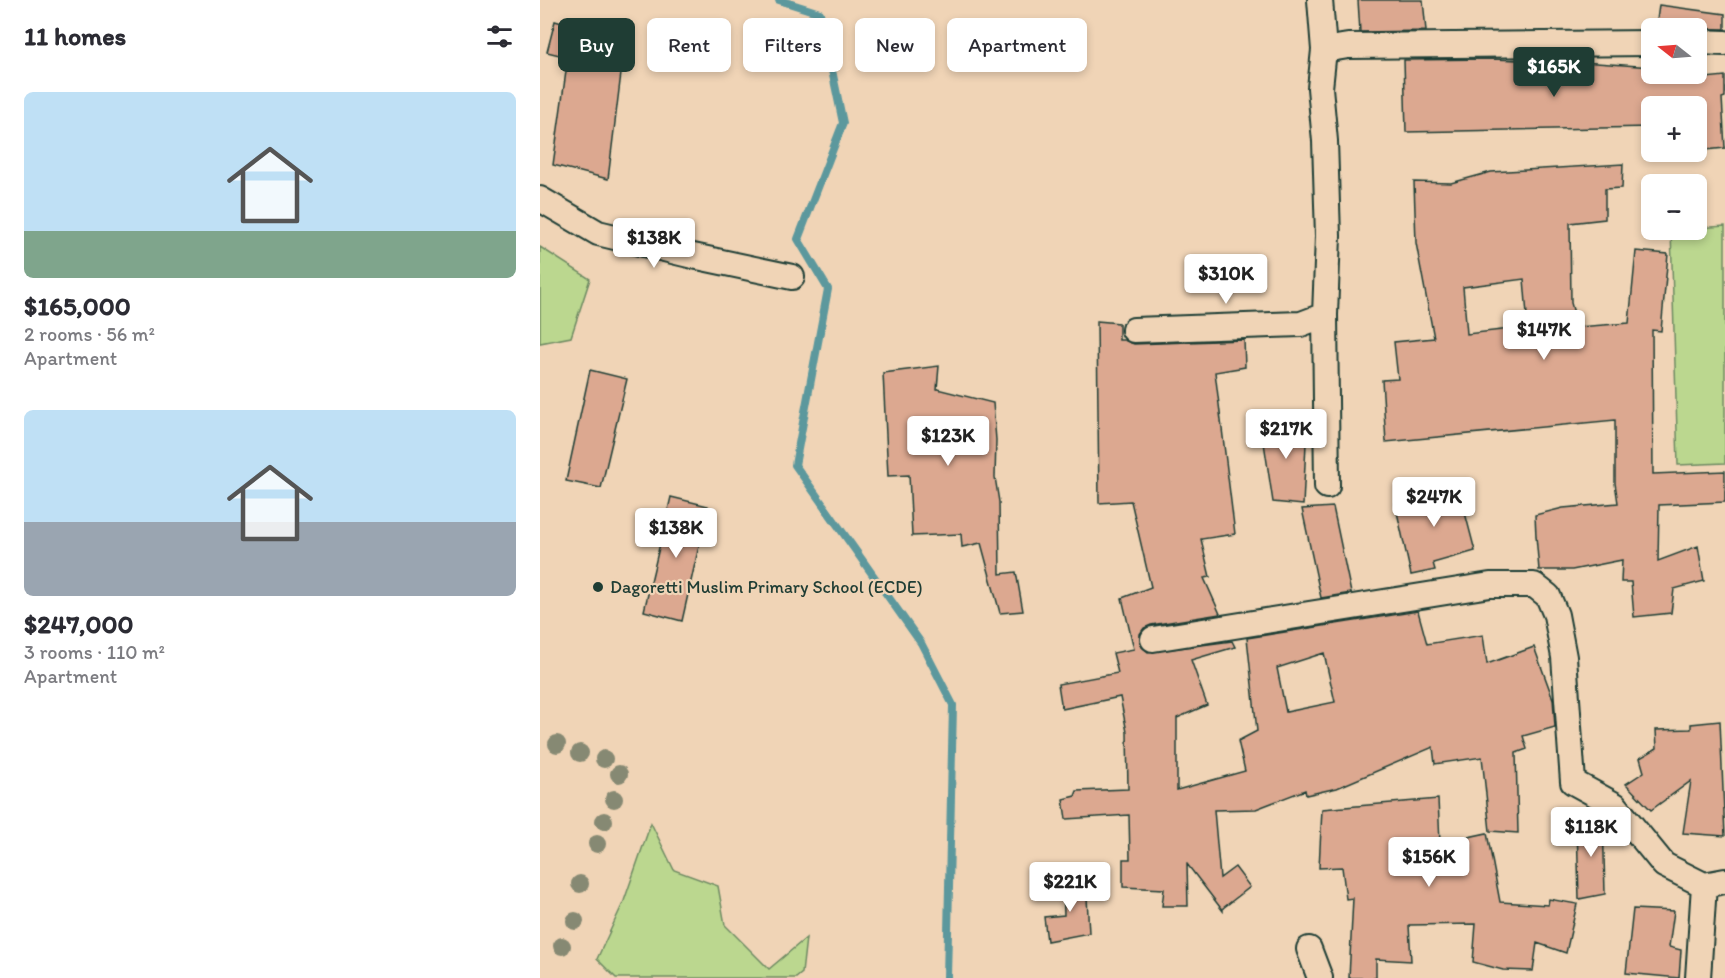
<!DOCTYPE html>
<html lang="en">
<head>
<meta charset="utf-8">
<style>
  :root { --surface:#fff; --page:#f2f2f3; --text:#2b2b33; --muted:#7c7c81; --accent:#1f3d34 }
  body { margin:0; font-family:Itim,sans-serif; background:var(--page); color:var(--text); height:100vh; display:flex; flex-direction:column; font-size:22px; white-space:nowrap }
  * { box-sizing:border-box; margin:0 }
  p { font-size:20px; color:var(--muted) }
  .icon { flex:none; width:33px; height:33px; fill:none; stroke:currentColor; stroke-width:2; stroke-linecap:round; stroke-linejoin:round }
  .map { position:relative; flex:1; overflow:hidden }
  .drawer { display:flex; flex-direction:column; background:var(--surface); width:540px }
  .drawer>* { flex:none }
  .top-card { position:absolute; left:18px; top:18px; width:570px; height:54px; display:flex; gap:12px }
  .needle { width:39px; rotate:287deg }
  .tools { position:absolute; left:1101px; top:18px; display:grid; gap:12px }
  .tools a { display:grid; place-items:center; width:66px; height:66px; border-radius:9px; background:var(--surface); box-shadow:0 3px 9px #0003; font-size:30px }
  .price { position:absolute; translate:-50% -51px; padding:0 14px; border-radius:6px; background:#fff; color:#222; font-size:20px; line-height:39px; filter:drop-shadow(0 2px 3px #0008) }
  .price::after { content:''; position:absolute; left:50%; top:36px; width:18px; height:14px; margin-left:-9px; background:inherit; clip-path:polygon(0 0,100% 0,50% 100%) }
  .price.selected { background:var(--accent); color:#fff }
  ul { padding:0; list-style:none }
  li { display:grid; align-content:center; gap:12px; height:318px; padding:0 24px }
  li span { display:grid; place-items:center; height:186px; border-radius:9px; color:#555 }
  li>.icon { margin-inline-start:auto }
  span .icon { width:108px; height:108px; fill:#fffc; stroke-width:1 }
  li b { font-size:26px }
  h2 { display:flex; justify-content:space-between; align-items:center; height:72px; padding:0 24px; font-size:26px }
  .pill { padding:0 21px; border-radius:9px; background:var(--surface); box-shadow:0 3px 9px #0003; font-size:21px; line-height:54px }
  .pill.selected { background:var(--accent); color:#fff }
  main { display:flex; flex:1; min-height:0 }
  .map>svg:first-child { display:block }
</style>
</head>
<body>
<main>
<section class="drawer">
<h2>11 homes<svg class="icon" aria-label="filters" viewBox="0 0 24 24"><path d="M4 7h16M4 17h16"/><circle cx="9" cy="7" r="2"/><circle cx="15" cy="17" r="2"/></svg></h2>
<ul>
<li><span style="background:linear-gradient(#bfe0f5 75%,#7fa58c 0)"><svg class="icon" aria-label="home" viewBox="0 0 24 24"><path d="M3 11l9-7 9 7M6 9v11h12V9"/></svg></span><div><b>$165,000</b><p>2 rooms · 56 m²</p><p>Apartment</p></div></li>
<li><span style="background:linear-gradient(#bfe0f5 60%,#9aa5b1 0)"><svg class="icon" aria-label="home" viewBox="0 0 24 24"><path d="M3 11l9-7 9 7M6 9v11h12V9"/></svg></span><div><b>$247,000</b><p>3 rooms · 110 m²</p><p>Apartment</p></div></li>
</ul>
</section>
<div class="map">
<svg width="1185" height="978" viewBox="0 0 1185 978">
  <rect width="100%" height="100%" fill="#f0d4b6"/>
  <filter id="ink" filterUnits="userSpaceOnUse"><feTurbulence type="fractalNoise" baseFrequency=".0167" numOctaves="2"/><feDisplacementMap in="SourceGraphic" scale="12" xChannelSelector="R" yChannelSelector="G"/><feConvolveMatrix kernelMatrix="1 2 1 2 8 2 1 2 1" color-interpolation-filters="sRGB"/></filter>
  <g filter="url(#ink)">
    <path fill="#bbd78f" stroke="#6d8a62" stroke-width="1.5" d="M1185 226V463L1138 465 1131 230Z
      M0 247 50 279 31 337 0 343Z
      M111 823 134 870 178 886 185 925 229 969 266 938 262 973 256 978H76L57 959 84 901Z"/>
    <g fill="none" stroke-linecap="round" stroke-linejoin="round">
      <path stroke="#5c989d" stroke-width="8" d="M239 0 280 13 303 123 258 239 288 289 255 465 381 643 413 705 407 978"/>
    </g>
    <path fill="#dca890" stroke="#1f3d34" stroke-width="1.5" fill-rule="evenodd" d="M818 0H883L886 31 820 32Z
      M1119 5 1185 14V29L1116 28Z
      M15 21 85 41 68 179 13 165 28 57 7 52Z
      M951 59 979 60 982 79 1026 80 1028 61 1112 67V74H1166V78L1185 76V97L1182 98 1185 148 1156 151V106H1111L1109 127 866 132 864 60Z
      M1083 164 1082 188 1065 189V219L1030 223 1031 303 1038 327 1089 323 1096 251 1128 254 1121 331 1112 330 1113 474 1185 471V502L1119 505 1118 561 1158 546 1164 581 1134 589 1131 613 1094 617 1091 582H1081L1082 560 1032 570H999L996 536 995 515 1023 508 1078 503 1075 483V420L846 442 842 380 858 379 854 342 894 338 876 243 874 182 911 183 951 172ZM984 279 988 327 927 334 923 287Z
      M557 321 579 323V340H584L594 344 704 340 705 367 675 372 695 534 661 539 670 577 664 578 680 614 611 625 604 628 600 634 602 647 608 652 692 641 695 647 651 660 667 705 637 718V790L705 771 698 741 717 731 707 638 878 611 887 644 943 635 947 664 994 647 1013 699 1015 727 983 736 987 749 976 753 978 833 950 831 942 757 895 764 893 747 797 788 766 795 765 790 716 809 674 810 680 878 695 867 710 887 683 908V911L647 864 648 906H622L624 889 583 887V859H590L589 815 526 819 523 799 535 796 537 791 588 789 587 732 580 697 522 709 518 684 578 673 573 653 594 649 582 598 611 587 591 501 559 503ZM784 653 795 702 746 712 737 668Z
      M399 366 397 389 453 403 456 440 455 477 459 502 460 574 476 572 483 611 460 613 441 543 422 547 421 534 372 536 369 475 348 476 343 373Z
      M50 370 87 379 61 488 26 481Z
      M721 423H767L763 505 733 502Z
      M917 482 935 551 893 563 895 570 871 575 855 503 879 497 878 492Z
      M131 497 168 506 142 621 104 611Z
      M793 507 811 593 781 598 762 509Z
      M1180 721 1185 836 1143 833 1151 781 1111 810 1086 784 1104 772 1100 758 1117 748 1116 730 1151 729V724Z
      M898 799 900 843 947 833 960 902 1008 905 1009 899 1037 904 1026 953 997 943 993 971 963 970 933 962 936 924 869 925 871 961 836 959V978H809L813 898 806 899 802 867 779 868 782 809Z
      M1063 817 1065 894 1039 899 1037 824Z
      M546 880 549 933 507 941 504 917 524 915 523 881Z
      M1093 909 1134 911 1129 947 1141 950 1139 978 1086 973Z"/>
    <g fill="none" stroke-linecap="round" stroke-linejoin="round">
      <g stroke="#1f3d34" stroke-width="28">
        <path id="minor" d="M780 0 784 50 780 88 785 141 788 236 785 315 787 486
          M1156 42 1185 43
          M784 50 808 46 1112 43
          M0 199 58 233 153 256 252 277
          M594 330 761 324 785 315
          M613 639 950 585H994L1008 596 1016 615 1024 657 1033 782 1075 805 1124 865 1164 885 1185 881
          M769 949 780 978
          M1158 978 1164 885"/>
      </g>
      <use href="#minor" stroke="#f0d4b6" stroke-width="24"/>
    </g>
    <g fill="#868973">
      <circle cx="17" cy="744" r="9"/>
      <circle cx="40" cy="753" r="9"/>
      <circle cx="64" cy="759" r="9"/>
      <circle cx="79" cy="774" r="9"/>
      <circle cx="74" cy="799" r="9"/>
      <circle cx="64" cy="821" r="9"/>
      <circle cx="57" cy="844" r="9"/>
      <circle cx="40" cy="884" r="9"/>
      <circle cx="35" cy="921" r="9"/>
      <circle cx="22" cy="946" r="9"/>
    </g>
  </g>
  <circle fill="#1f3d34" stroke="#f0d4b6" stroke-width="2" cx="58" cy="587" r="6"/>
  <g text-anchor="middle" stroke-width="4.5" stroke-linejoin="round" paint-order="stroke">
    <g font-size="18" fill="#1f3d34" stroke="#f0d4b6" text-anchor="start">
      <text x="70" y="593">Dagoretti Muslim Primary School (ECDE)</text>
    </g>
  </g>
</svg>
<div class="tools">
<a><svg class="needle" viewBox="-14 -14 28 28"><path d="M0-13l5 13h-10z" fill="#e53935"/><path d="M0 13l5-13h-10z" fill="#7c7c81"/></svg></a>
<a>+</a>
<a>−</a>
</div>
<b class="price selected" style="left:1014px;top:98px">$165K</b>
<b class="price" style="left:114px;top:269px">$138K</b>
<b class="price" style="left:686px;top:305px">$310K</b>
<b class="price" style="left:1004px;top:361px">$147K</b>
<b class="price" style="left:746px;top:460px">$217K</b>
<b class="price" style="left:408px;top:467px">$123K</b>
<b class="price" style="left:894px;top:528px">$247K</b>
<b class="price" style="left:136px;top:559px">$138K</b>
<b class="price" style="left:1051px;top:858px">$118K</b>
<b class="price" style="left:889px;top:888px">$156K</b>
<b class="price" style="left:530px;top:913px">$221K</b>
<div class="top-card">
<a class="pill selected">Buy</a>
<a class="pill">Rent</a>
<a class="pill">Filters</a>
<a class="pill">New</a>
<a class="pill">Apartment</a>
</div>
</div>
</main>
</body>
</html>
